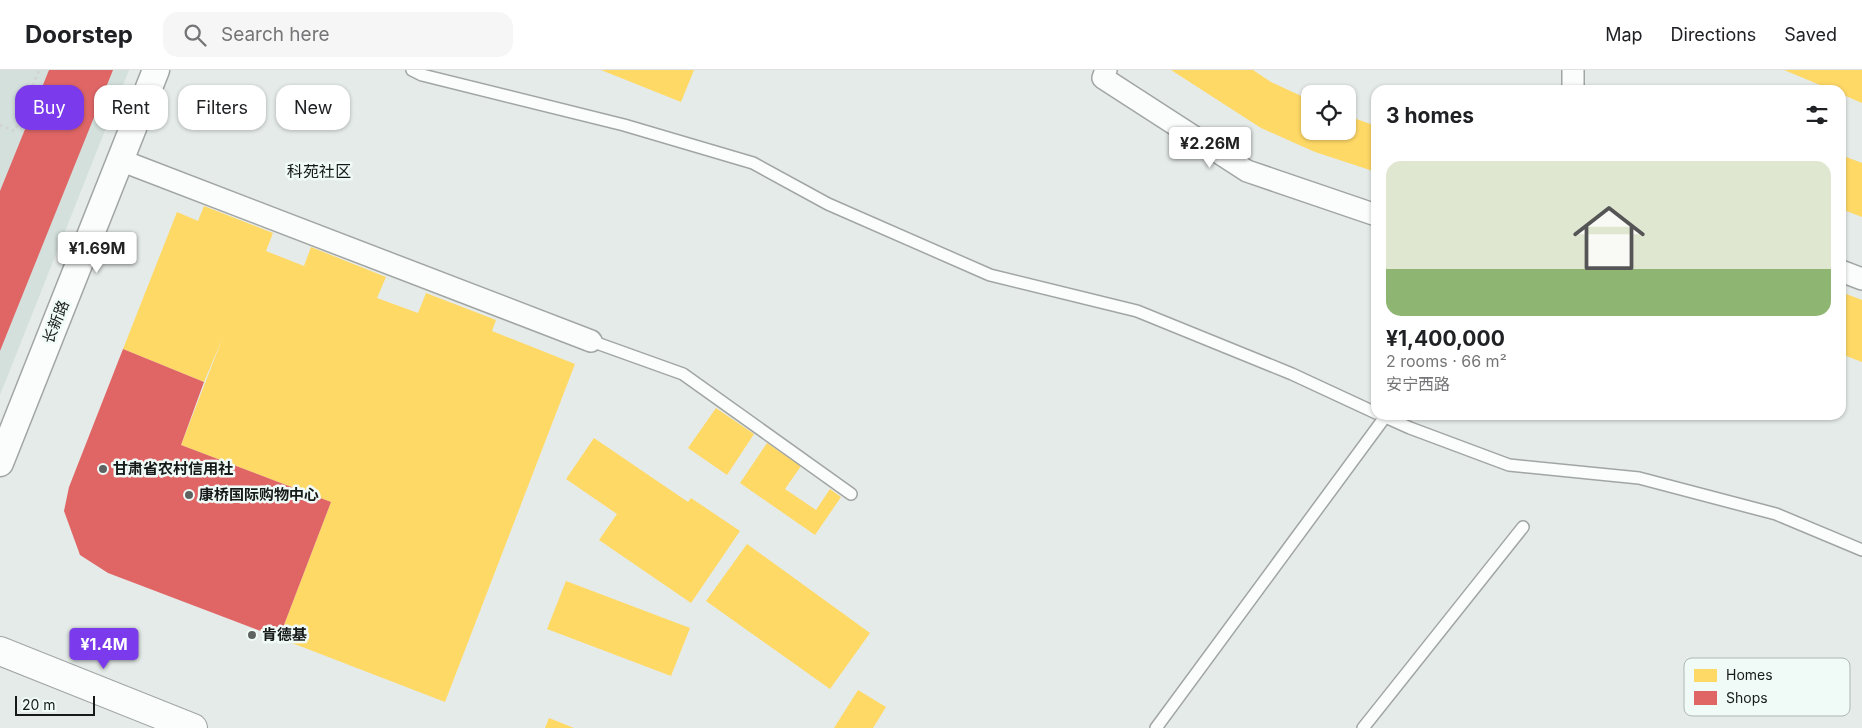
<!DOCTYPE html>
<html lang="en">
<head>
<meta charset="utf-8">
<style>
  :root { --surface:#fff; --page:#f6f6f6; --text:#202124; --muted:#757577; --line:#e0e0e0; --accent:#7c3aed }
  body { margin:0; font-family:Inter,"Noto Sans SC",sans-serif; background:var(--page); color:var(--text); height:100vh; display:flex; flex-direction:column; font-size:19px; white-space:nowrap }
  * { box-sizing:border-box; margin:0 }
  p { font-size:16px; color:var(--muted) }
  .icon { flex:none; width:28px; height:28px; fill:none; stroke:currentColor; stroke-width:2; stroke-linecap:round; stroke-linejoin:round }
  .map { position:relative; flex:1; overflow:hidden }
  .panel { position:absolute; left:1371px; top:15px; width:475px; height:335px; display:flex; flex-direction:column; background:var(--surface); border-radius:15px; box-shadow:0 1px 4px #0004 }
  .panel>* { flex:none }
  .banner { position:absolute; left:15px; top:15px; width:475px; height:45px; display:flex; gap:10px }
  .fabs { position:absolute; left:1301px; top:15px; display:grid; gap:10px }
  .fabs a { display:grid; place-items:center; width:55px; height:55px; border-radius:10px; background:var(--surface); box-shadow:0 1px 4px #0004; font-size:25px }
  .scale { position:absolute; left:15px; bottom:12px; width:80px; box-sizing:border-box; padding-left:5px; border:2px solid #161a19; border-top:0; font-size:14px; line-height:18px; white-space:nowrap; color:#161a19; -webkit-text-stroke:4px #f0faf7; paint-order:stroke }
  .price { position:absolute; translate:-50% -42px; padding:0 11px; border-radius:5px; background:#fff; color:#222; font-size:16px; line-height:32px; filter:drop-shadow(0 1px 2px #0008) }
  .price::after { content:''; position:absolute; left:50%; top:30px; width:15px; height:11px; margin-left:-8px; background:inherit; clip-path:polygon(0 0,100% 0,50% 100%) }
  .price.selected { background:var(--accent); color:#fff }
  ul { padding:0; list-style:none }
  li { display:grid; align-content:center; gap:10px; height:265px; padding:0 15px }
  li span { display:grid; place-items:center; height:155px; border-radius:15px; color:#555 }
  li>.icon { margin-inline-start:auto }
  span .icon { width:90px; height:90px; fill:#fffc; stroke-width:1 }
  li b { font-size:21px }
  h2 { display:flex; justify-content:space-between; align-items:center; height:60px; padding:0 15px; font-size:21px }
  .tag { padding:0 18px; border-radius:15px; background:var(--surface); box-shadow:0 1px 4px #0004; font-size:18px; line-height:45px }
  .tag.selected { background:var(--accent); color:#fff }
  header { display:flex; align-items:center; gap:30px; box-sizing:border-box; height:70px; padding:0 25px; background:var(--surface); border-bottom:1px solid var(--line) }
  header strong { font-size:24px }
  nav { display:flex; gap:28px; margin-inline-start:auto; font-size:18px }
  .search { width:350px; height:45px; background:var(--page); display:flex; align-items:center; gap:12px; box-sizing:border-box; padding:0 18px; border-radius:15px; color:var(--muted); font-size:19px }
  .map>svg:first-child { display:block }
</style>
</head>
<body>
<header>
<strong>Doorstep</strong>
<div class="search"><svg class="icon" aria-label="search" viewBox="0 0 24 24"><circle cx="10" cy="10" r="6"/><path d="M15 15l6 6"/></svg>Search here</div>
<nav><a>Map</a><a>Directions</a><a>Saved</a></nav>
</header>
<div class="map">
<svg width="1862" height="658" viewBox="0 0 1862 658">
  <rect width="100%" height="100%" fill="#e5ebe9"/>
  <path fill="#d3e0dc" d="M0 0H129L0 325Z"/>
  <path fill="#ffd966" d="M601 0H694L681 32Z
    M1171 0H1253L1271 12 1310 30V61H1348V46L1376 56V102L1315 82 1261 58Z
    M1784 0H1862V33L1841 24V20H1832Z
    M1841 85 1862 93V147L1841 139Z
    M204 136 273 163 266 181 304 196 311 177 386 207 377 228 418 243 426 223 496 250 492 261 575 294 445 632 279 568 331 432 181 375 223 267 204 312 123 279 177 142 198 151Z
    M1841 222 1862 230V292L1841 284Z
    M716 338 754 364 727 405 688 378Z
    M594 368 688 432 691 428 740 461 691 533 599 470 617 444 566 409Z
    M767 373 801 396 785 419 816 440 830 419 841 427 815 465 740 413Z
    M747 474 870 563 830 619 706 531Z
    M566 511 690 558 671 606 547 559Z
    M858 620 886 637 873 658H834Z
    M549 648 574 658H545Z"/>
  <path fill="#e06666" d="M49 0H113L0 281V121Z
    M123 279 204 312 181 375 331 432 279 568 108 503 80 485 64 441 69 417Z"/>
  <g fill="none" stroke-linecap="round" stroke-linejoin="round">
    <g stroke="#a1a6a4" stroke-width="14">
      <path id="service" d="M412 0 422 5 624 55 753 93 828 134 990 205 1137 241 1292 304 1376 343
        M591 271 683 304 851 424
        M1381 345 1410 358 1509 395 1639 408 1776 444 1862 480
        M1156 658 1385 347
        M1363 658 1523 457"/>
    </g>
    <g stroke="#a1a6a4" stroke-width="24">
      <path id="minor" d="M1106 0 1103 8 1247 101 1376 145
        M1573 20V0
        M120 90 591 271
        M1841 201 1862 209"/>
    </g>
    <g stroke="#a1a6a4" stroke-width="29">
      <path id="tertiary" d="M0 393 156 0"/>
    </g>
    <g stroke="#a1a6a4" stroke-width="30">
      <path id="secondary" d="M0 581 193 658"/>
    </g>
    <path stroke="#d2d4d4" stroke-width="3" stroke-dasharray="2.5 4" stroke-linecap="butt" d="M0 55 15 61 39 0"/>
    <use href="#service" stroke="#fbfcfc" stroke-width="11"/>
    <use href="#minor" stroke="#fbfcfc" stroke-width="21"/>
    <use href="#tertiary" stroke="#fbfcfc" stroke-width="26"/>
    <use href="#secondary" stroke="#fbfcfc" stroke-width="28"/>
  </g>
  <g fill="#5e6362" stroke="#f0faf7" stroke-width="2">
    <circle cx="103" cy="399" r="5"/>
    <circle cx="189" cy="425" r="5"/>
    <circle cx="252" cy="565" r="5"/>
  </g>
  <g text-anchor="middle" stroke-width="5" stroke-linejoin="round" paint-order="stroke">
    <g font-size="15" fill="#161a19" stroke="#f0faf7">
      <text transform="translate(56 252) rotate(-68)" y="5">长新路</text>
    </g>
    <g font-size="15" font-weight="bold" fill="#161a19" stroke="#f0faf7" text-anchor="start">
      <text x="113" y="404">甘肃省农村信用社</text>
      <text x="199" y="430">康桥国际购物中心</text>
      <text x="262" y="570">肯德基</text>
    </g>
    <g font-size="16" fill="#161a19" stroke="#f0faf7">
      <text x="319" y="107">科苑社区</text>
    </g>
  </g>
  <rect x="1684" y="588" width="166" height="58" rx="8" fill="#f0faf7" stroke="#afb7b4" stroke-width="1"/>
  <rect x="1694" y="599" width="23" height="13" fill="#ffd966"/>
  <rect x="1694" y="621" width="23" height="14" fill="#e06666"/>
  <g font-size="14" fill="#161a19">
    <text x="1726" y="610">Homes</text>
    <text x="1726" y="633">Shops</text>
  </g>
</svg>
<div class="fabs">
<a><svg class="icon" aria-label="locate" viewBox="0 0 24 24"><circle cx="12" cy="12" r="6"/><path d="M12 2v4M12 18v4M2 12h4M18 12h4"/></svg></a>
</div>
<div class="scale">20 m</div>
<b class="price" style="left:1210px;top:99px">¥2.26M</b>
<b class="price" style="left:97px;top:204px">¥1.69M</b>
<b class="price selected" style="left:104px;top:600px">¥1.4M</b>
<div class="banner">
<a class="tag selected">Buy</a>
<a class="tag">Rent</a>
<a class="tag">Filters</a>
<a class="tag">New</a>
</div>
<section class="panel">
<h2>3 homes<svg class="icon" aria-label="filters" viewBox="0 0 24 24"><path d="M4 7h16M4 17h16"/><circle cx="9" cy="7" r="2"/><circle cx="15" cy="17" r="2"/></svg></h2>
<ul>
<li><span style="background:linear-gradient(#dfe7d0 70%,#8fb573 0)"><svg class="icon" aria-label="home" viewBox="0 0 24 24"><path d="M3 11l9-7 9 7M6 9v11h12V9"/></svg></span><div><b>¥1,400,000</b><p>2 rooms · 66 m²</p><p>安宁西路</p></div></li>
</ul>
</section>
</div>
</body>
</html>
